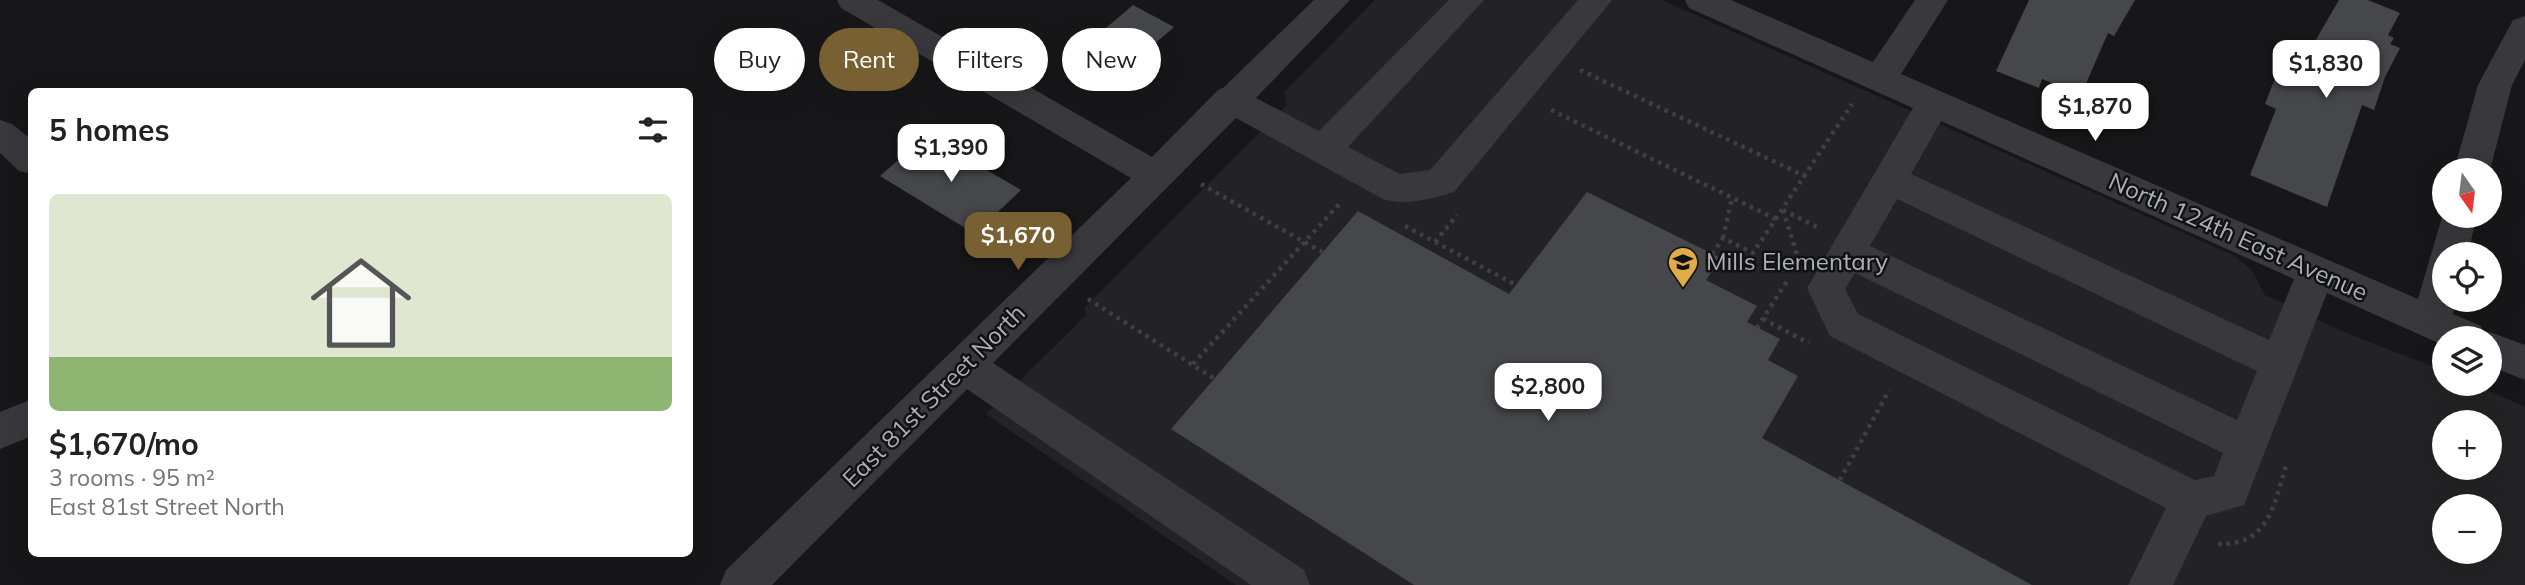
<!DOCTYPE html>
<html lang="en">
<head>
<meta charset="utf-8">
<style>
  :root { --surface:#fff; --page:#f2f2f2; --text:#222; --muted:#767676; --line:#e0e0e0; --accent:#786033 }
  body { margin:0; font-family:Mulish,sans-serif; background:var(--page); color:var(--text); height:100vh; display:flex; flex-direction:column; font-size:26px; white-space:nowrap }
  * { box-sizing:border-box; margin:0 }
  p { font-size:23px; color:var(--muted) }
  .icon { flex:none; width:38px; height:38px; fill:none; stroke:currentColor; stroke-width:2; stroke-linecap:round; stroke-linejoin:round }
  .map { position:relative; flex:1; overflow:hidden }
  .panel { position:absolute; left:28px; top:88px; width:665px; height:469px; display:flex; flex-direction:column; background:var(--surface); border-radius:10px; box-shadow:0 7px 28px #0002 }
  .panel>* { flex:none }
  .guide { position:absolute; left:714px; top:28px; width:665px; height:63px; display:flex; gap:14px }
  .needle { width:46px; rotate:166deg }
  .controls { position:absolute; left:2432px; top:158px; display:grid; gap:14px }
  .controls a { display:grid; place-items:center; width:70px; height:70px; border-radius:50%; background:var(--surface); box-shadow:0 7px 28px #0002; font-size:35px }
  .price { position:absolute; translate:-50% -60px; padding:0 16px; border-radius:14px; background:#fff; color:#222; font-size:23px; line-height:46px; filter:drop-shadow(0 2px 4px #0008) }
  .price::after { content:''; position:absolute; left:50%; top:42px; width:21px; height:16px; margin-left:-10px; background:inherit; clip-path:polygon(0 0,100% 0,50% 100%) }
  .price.on { background:var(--accent); color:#fff }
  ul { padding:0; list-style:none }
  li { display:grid; align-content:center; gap:14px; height:371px; padding:0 21px }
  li+li { border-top:2px solid var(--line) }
  li span { display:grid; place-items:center; height:217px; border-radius:10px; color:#555 }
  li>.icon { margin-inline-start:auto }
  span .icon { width:126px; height:126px; fill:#fffc; stroke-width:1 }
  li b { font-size:30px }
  h2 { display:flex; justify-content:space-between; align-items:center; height:84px; padding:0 21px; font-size:30px }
  .pill { padding:0 24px; border-radius:32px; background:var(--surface); box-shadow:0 7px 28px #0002; font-size:24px; line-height:63px }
  .pill.on { background:var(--accent); color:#fff }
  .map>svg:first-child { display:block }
</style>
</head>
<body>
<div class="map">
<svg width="2525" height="585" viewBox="0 0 2525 585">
  <rect width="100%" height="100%" fill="#171719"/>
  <path fill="#232326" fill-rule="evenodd" d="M1375 0H1662L2235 256 2251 269 2265 295 2351 335 2445 371V383H2472L2525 407V585H1236L986 414 1086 315 1085 307 1287 105 1284 92ZM2445 422H2490V467H2445ZM2445 506H2490V551H2445Z"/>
  <path fill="#46474b" d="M2029 0H2135L2114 36 2108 33 2081 95 2042 79 2039 88 1996 71Z
    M2339 0H2368L2400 13 2388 35 2394 38 2390 44 2400 48 2385 77 2374 110 2362 105 2327 207 2250 175 2276 109 2265 104 2284 55 2303 62Z
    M1133 5 1174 27 1114 79 1073 56Z
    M927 135 1021 190 975 234 880 176Z
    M1587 192 1721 258 1706 280 1757 306 1747 322 1780 339 1768 360 1798 376 1762 438 2032 585H1414L1171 429 1358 211 1509 294Z"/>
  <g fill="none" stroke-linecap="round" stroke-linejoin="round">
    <path stroke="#3f4044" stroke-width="4.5" stroke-dasharray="3.5 5" stroke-linecap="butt" d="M1580 70 1805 176
      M1551 110 1776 219
      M1201 184 1322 252
      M1783 210 1798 258
      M1783 210 1819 228
      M1405 226 1516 285
      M1723 238 1732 198
      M1435 242 1457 215
      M1712 254 1723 238 1753 253 1852 104
      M1088 299 1215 379
      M1763 319 1809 343
      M1757 328 1787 281
      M1193 364 1342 201
      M1840 480 1889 390
      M2218 544C2269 545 2273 507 2286 466"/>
    <path fill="#39393d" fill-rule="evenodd" d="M837 0H878L1152 157 1218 90 1223 88 1314 0H1350L1256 98 1319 131 1449 0H1484L1348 147 1400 174 1430 170 1578 0H1612L1454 192C1432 199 1405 206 1383 199L1236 118 993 363 1304 570 1310 585H1251L967 389 772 585H720L726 570 1131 178 841 8Z
      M1685 0H1731L1873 62 1915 0H1948L1901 74 2418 299 2445 207V215H2477L2468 254H2445V299H2456L2453 314 2481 326 2484 333 2490 332 2525 345V380L2490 366V338H2445V346L2327 293 2244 505 2206 516 2173 585H2128L2166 508 1830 336 1807 288 1913 108 1689 8ZM1941 121 2294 279 2269 340 1911 174ZM1897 199 2257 371 2237 420 1870 246ZM1855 273 2223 453 2214 476 2195 480 1858 314 1845 289Z
      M2525 16V60L2512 85 2490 170H2454L2478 85 2513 20Z
      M0 120 12 124 32 140V174L19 171 0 153Z
      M32 399V436L0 449V412Z"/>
  </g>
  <defs>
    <g id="school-pin" transform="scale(1.575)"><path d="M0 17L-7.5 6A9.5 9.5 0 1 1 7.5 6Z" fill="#e1ac47" stroke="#121214"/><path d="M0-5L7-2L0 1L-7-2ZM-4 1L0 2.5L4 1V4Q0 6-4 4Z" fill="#111"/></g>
  </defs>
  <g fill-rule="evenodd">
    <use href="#school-pin" x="1683" y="262"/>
  </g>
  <g text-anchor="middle" stroke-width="5" stroke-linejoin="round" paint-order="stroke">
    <g font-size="24" fill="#abafb7" stroke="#121214">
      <text transform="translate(2238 237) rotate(24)" y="8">North 124th East Avenue</text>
      <text transform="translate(934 396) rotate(-45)" y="8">East 81st Street North</text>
    </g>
    <g font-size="24" fill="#abafb7" stroke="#121214" text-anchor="start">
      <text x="1706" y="270">Mills Elementary</text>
    </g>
  </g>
</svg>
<div class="controls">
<a><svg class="needle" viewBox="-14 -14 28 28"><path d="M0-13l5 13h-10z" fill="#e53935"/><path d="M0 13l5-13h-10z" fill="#767676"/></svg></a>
<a><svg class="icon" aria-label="locate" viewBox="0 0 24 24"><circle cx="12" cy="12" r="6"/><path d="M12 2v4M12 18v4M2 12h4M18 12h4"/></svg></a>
<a><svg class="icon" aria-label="layers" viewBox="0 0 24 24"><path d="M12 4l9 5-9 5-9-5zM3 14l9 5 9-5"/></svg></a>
<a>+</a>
<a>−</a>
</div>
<b class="price" style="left:2326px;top:100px">$1,830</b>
<b class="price" style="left:2095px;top:143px">$1,870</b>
<b class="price" style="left:951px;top:184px">$1,390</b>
<b class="price on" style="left:1018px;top:272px">$1,670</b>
<b class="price" style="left:1548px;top:423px">$2,800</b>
<div class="guide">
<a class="pill">Buy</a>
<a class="pill on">Rent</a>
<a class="pill">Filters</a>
<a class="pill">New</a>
</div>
<section class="panel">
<h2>5 homes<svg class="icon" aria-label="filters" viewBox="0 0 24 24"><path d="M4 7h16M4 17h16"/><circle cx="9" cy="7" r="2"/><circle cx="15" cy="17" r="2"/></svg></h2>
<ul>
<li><span style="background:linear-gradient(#dfe7d0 75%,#8fb573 0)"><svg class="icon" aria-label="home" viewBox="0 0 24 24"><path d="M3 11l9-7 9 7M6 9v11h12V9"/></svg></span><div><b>$1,670/mo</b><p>3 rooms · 95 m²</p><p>East 81st Street North</p></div></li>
</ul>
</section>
</div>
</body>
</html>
